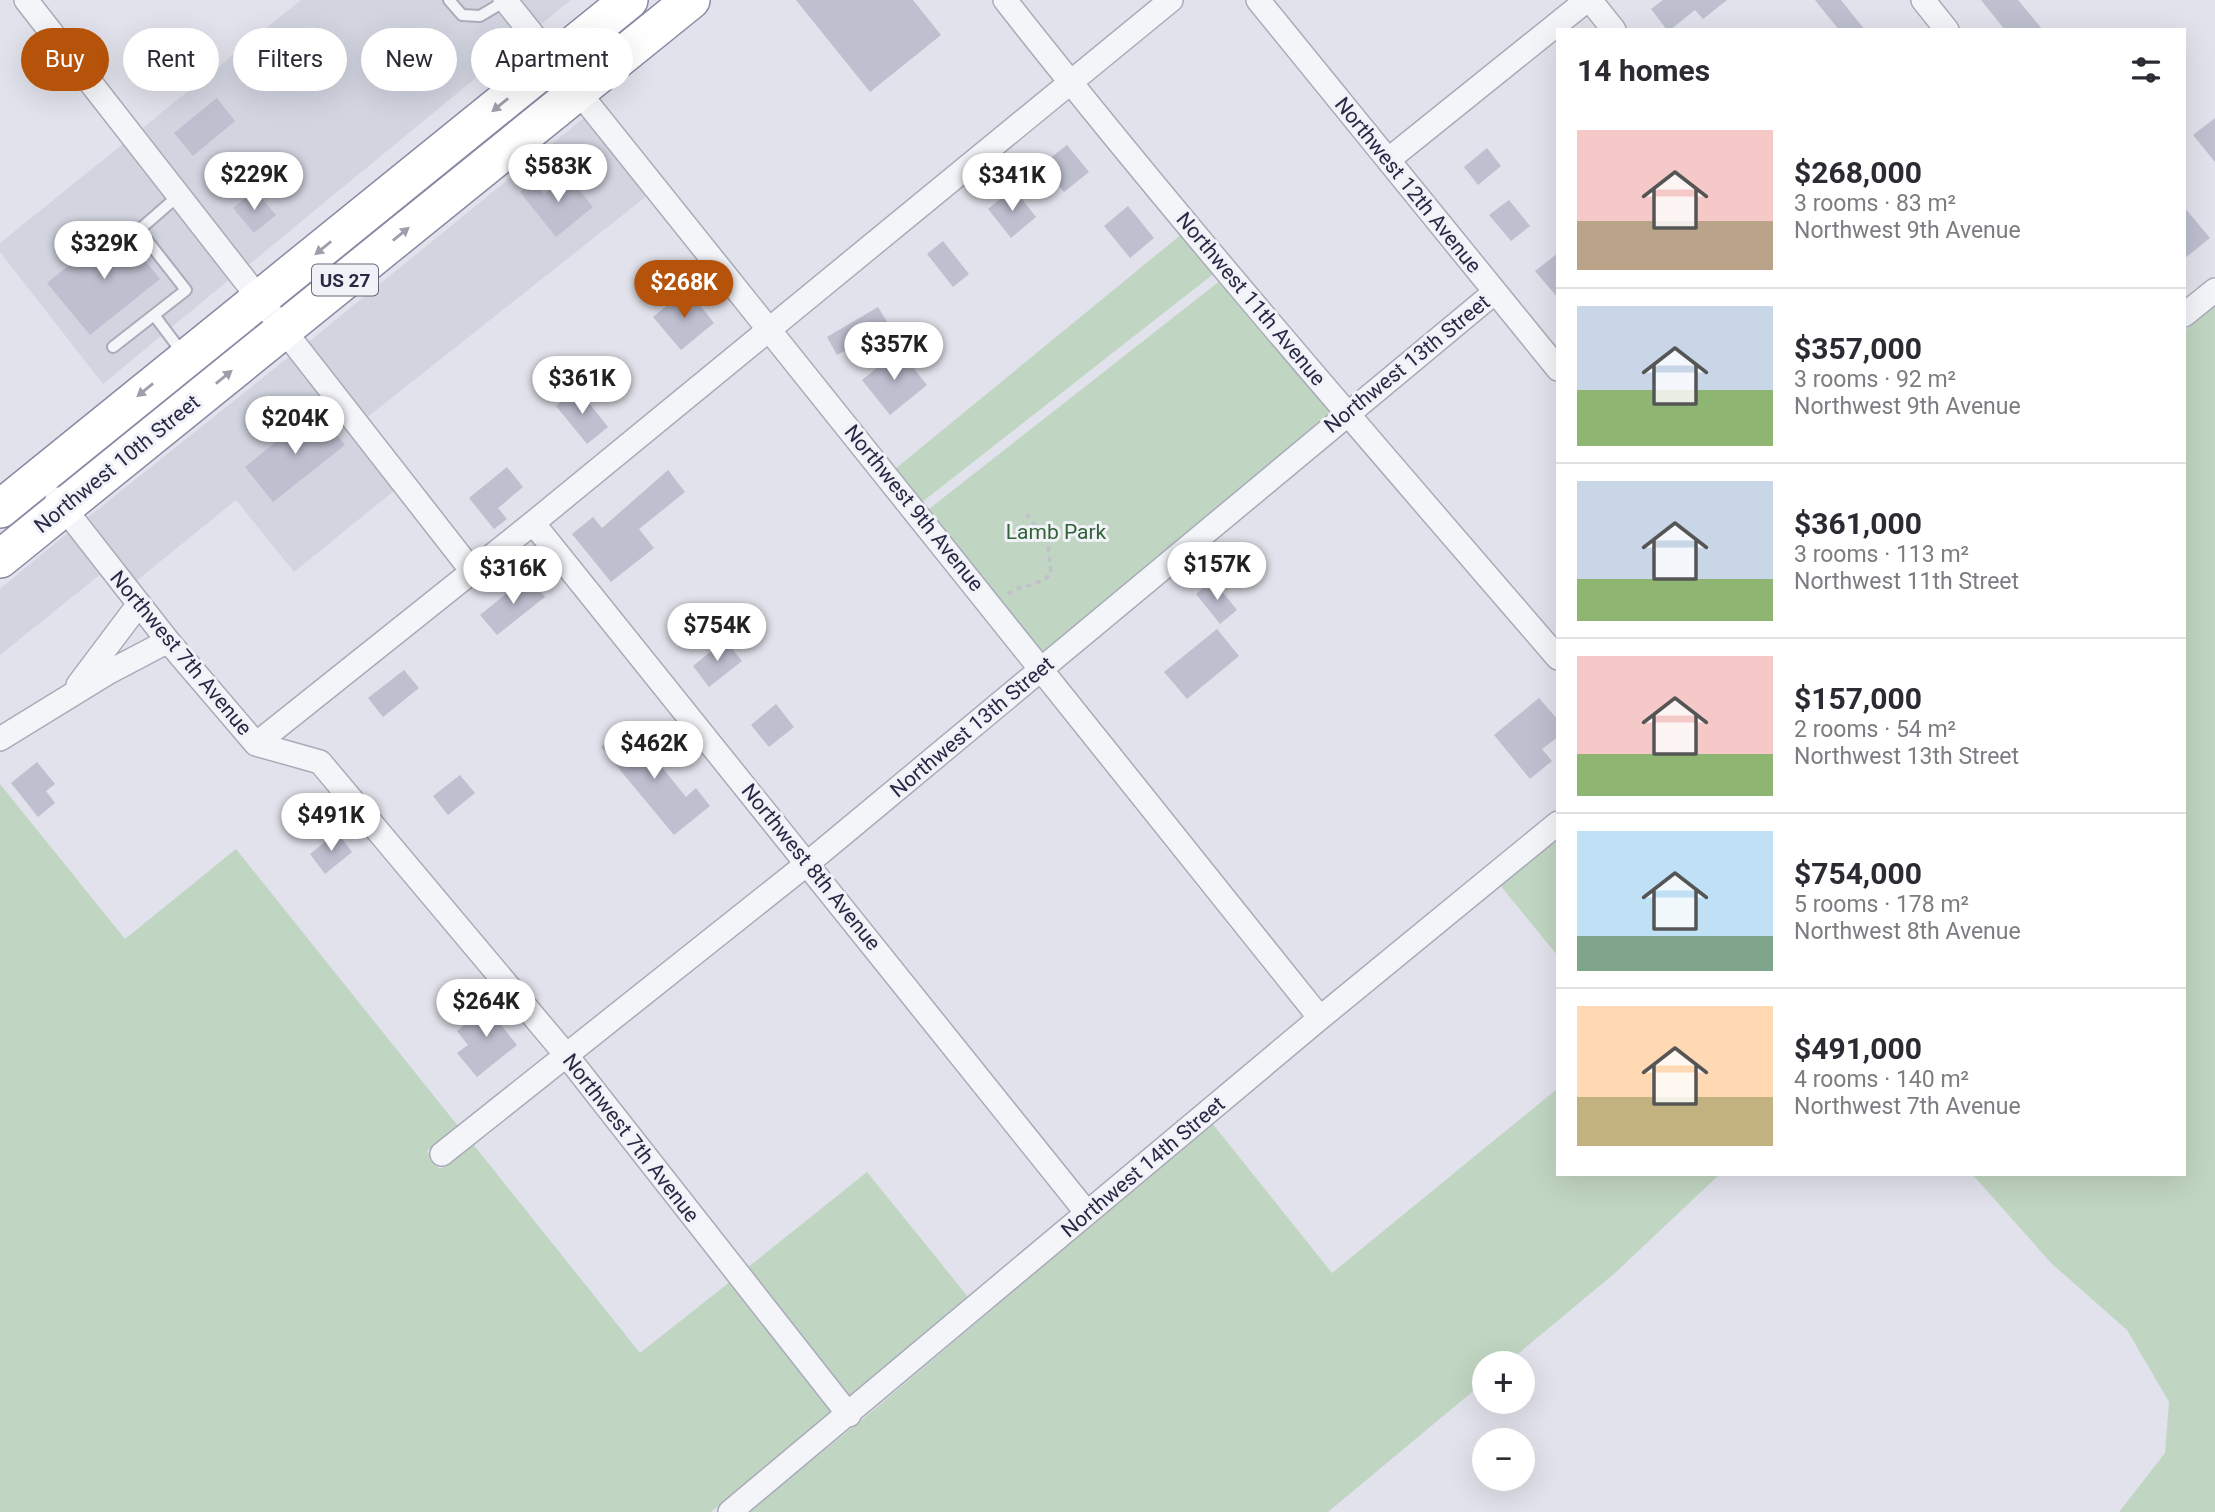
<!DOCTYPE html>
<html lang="en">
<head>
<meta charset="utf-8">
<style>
  :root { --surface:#fff; --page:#f2f2f3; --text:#2b2b33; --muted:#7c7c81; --line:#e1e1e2; --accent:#b45309 }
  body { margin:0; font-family:Roboto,sans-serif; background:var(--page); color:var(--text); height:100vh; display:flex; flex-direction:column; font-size:26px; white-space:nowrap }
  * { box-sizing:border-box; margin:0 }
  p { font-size:23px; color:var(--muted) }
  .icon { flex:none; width:38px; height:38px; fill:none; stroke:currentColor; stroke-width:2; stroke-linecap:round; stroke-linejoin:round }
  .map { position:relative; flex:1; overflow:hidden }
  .sheet { position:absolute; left:1556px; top:28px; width:630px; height:1148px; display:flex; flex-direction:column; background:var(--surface); border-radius:0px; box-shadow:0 7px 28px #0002 }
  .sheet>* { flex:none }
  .guide { position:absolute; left:21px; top:28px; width:665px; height:63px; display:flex; gap:14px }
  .fabs { position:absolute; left:1472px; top:1351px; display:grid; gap:14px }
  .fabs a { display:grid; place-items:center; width:63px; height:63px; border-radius:50%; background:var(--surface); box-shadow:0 7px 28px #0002; font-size:35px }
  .price { position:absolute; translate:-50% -60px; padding:0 16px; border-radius:24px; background:#fff; color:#222; font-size:23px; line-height:46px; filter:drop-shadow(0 2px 4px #0008) }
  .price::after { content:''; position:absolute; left:50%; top:42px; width:21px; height:16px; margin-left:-10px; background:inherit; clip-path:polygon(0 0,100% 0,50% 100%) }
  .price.selected { background:var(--accent); color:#fff }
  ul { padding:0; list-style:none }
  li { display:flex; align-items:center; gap:21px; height:175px; padding:0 21px }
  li+li { border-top:2px solid var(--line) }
  li span { display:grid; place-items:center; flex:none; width:196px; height:140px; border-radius:0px; color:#555 }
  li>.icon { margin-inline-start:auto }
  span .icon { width:84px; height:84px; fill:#fffc; stroke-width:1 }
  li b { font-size:30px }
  h2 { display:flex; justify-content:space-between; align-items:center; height:84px; padding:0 21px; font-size:30px }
  .tag { padding:0 24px; border-radius:32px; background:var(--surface); box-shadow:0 7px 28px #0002; font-size:24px; line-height:63px }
  .tag.selected { background:var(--accent); color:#fff }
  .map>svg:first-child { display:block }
</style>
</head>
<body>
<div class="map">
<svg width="2215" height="1512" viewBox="0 0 2215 1512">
  <rect width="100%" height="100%" fill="#e1e2eb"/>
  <path fill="#d2d4e0" d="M301 0H492L523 39 246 267 140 130Z
    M518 0H571L539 26Z
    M585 117 648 195 365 419 306 344Z
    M124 143 230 279 103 384 0 252V243Z
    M290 356 395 490 294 572 236 500 135 582 86 519Z
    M70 531 102 573 0 655V589Z"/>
  <path fill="#c1d6c2" d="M1183 233 1216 272 922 502 895 469Z
    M1230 273 1347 413 1043 669 920 516Z
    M2215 306V1512H2119L2165 1453 2169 1402 2127 1330 2051 1263 1972 1174H2184V331Z
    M0 784 125 939 236 849 458 1126 427 1151 440 1169 473 1144 640 1353 731 1281 834 1412 711 1512H0Z
    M1557 838V955L1500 885Z
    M1557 1089 1558 1174H1720L1615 1273 1507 1363H1484V1382L1328 1512H748L864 1418 1212 1123 1332 1273Z
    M867 1172 969 1298 849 1399 747 1268Z"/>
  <path fill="#bebfcf" d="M796 0H913L941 35 870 92Z
    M1663 0H1727L1703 19 1695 10 1670 30H1667L1651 9Z
    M1815 0H1841L1865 30H1839Z
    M1981 0H2018L2043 30H2005Z
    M217 98 235 121 193 156 174 133Z
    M2215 118V162L2193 135Z
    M1067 145 1089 172 1064 192 1041 165Z
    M1487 148 1501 166 1478 185 1464 167Z
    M567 175 593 207 556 237 520 192 533 181 544 194Z
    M1013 188 1036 217 1011 238 988 209Z
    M255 190 276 215 254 233 233 208Z
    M1509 200 1530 226 1511 241 1489 215Z
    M1128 206 1154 238 1130 258 1104 226Z
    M2184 207 2210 238 2184 259Z
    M117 226 160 279 90 335 47 283Z
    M943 241 969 274 953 287 927 254Z
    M1558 253V298L1535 271Z
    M687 289 714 323 681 350 653 317Z
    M878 307 889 325 837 355 827 337Z
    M899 350 927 385 890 415 862 380Z
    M578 389 608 427 587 444 556 406Z
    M316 409 345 445 273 502 245 467Z
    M507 467 523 487 498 508 507 519 494 529 469 498Z
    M668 470 685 492 639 529 654 548 611 582 572 534 593 517 602 528Z
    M528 576 545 597 497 635 480 615Z
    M1213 580 1237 610 1220 624 1196 594Z
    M1217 629 1239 656 1187 699 1164 672Z
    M725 640 742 661 709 687 693 666Z
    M404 670 419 688 383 717 368 698Z
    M1539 698 1558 720V737L1542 749 1552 761 1530 779 1494 735Z
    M776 704 794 727 769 747 751 725Z
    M627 724 686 797 696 788 710 806 674 835 601 747Z
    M37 762 55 784 46 791 55 803 38 817 11 783Z
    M460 775 475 793 448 815 433 796Z
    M337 832 352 852 325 874 310 854Z
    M498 998 509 1011 497 1020 517 1045 477 1077 457 1053 468 1045 457 1031Z"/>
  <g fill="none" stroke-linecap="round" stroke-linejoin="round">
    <g stroke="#a9abb9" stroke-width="14">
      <path id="service" d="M449 0 462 15 480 16 507 0
        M154 315 184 355
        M113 347 186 290 139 230 178 196"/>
    </g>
    <g stroke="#a9abb9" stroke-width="26">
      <path id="minor" d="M26 0 472 571
        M505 0 1320 1018
        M1005 0C1182 225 1371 441 1558 658
        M1258 0 1558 369
        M1590 0 1614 30
        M1923 0 1947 30
        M1388 160 1587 0
        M2184 315 2215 290
        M57 499 168 641 256 744 320 762 567 1056 849 1415
        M533 523 1087 1213
        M78 685 139 604
        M0 739 109 672 168 641
        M256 744 533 523 1171 0
        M442 1154 808 863 1495 292
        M730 1512 1320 1018 1558 823"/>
    </g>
    <g stroke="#878aa3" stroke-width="40">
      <path id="trunk" d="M0 509 629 0
        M0 559 691 0"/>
    </g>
    <path stroke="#bfc0ca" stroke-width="3.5" stroke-dasharray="5 5" stroke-linecap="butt" d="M1008 594C1021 584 1040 587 1051 573L1048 543 1026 513"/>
    <use href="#service" stroke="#f4f5f9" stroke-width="10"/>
    <use href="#minor" stroke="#f4f5f9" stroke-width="23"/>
    <use href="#trunk" stroke="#fff" stroke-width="37"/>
  </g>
  <defs><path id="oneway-solid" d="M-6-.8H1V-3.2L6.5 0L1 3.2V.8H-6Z" transform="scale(1.75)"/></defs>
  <g fill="#9e9fab">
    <use href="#oneway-solid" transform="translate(500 105) rotate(141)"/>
    <use href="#oneway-solid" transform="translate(401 234) rotate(-39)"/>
    <use href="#oneway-solid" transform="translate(323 248) rotate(141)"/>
    <use href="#oneway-solid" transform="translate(224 377) rotate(-39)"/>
    <use href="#oneway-solid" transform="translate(145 390) rotate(141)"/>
  </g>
  <g text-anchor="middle" stroke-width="6" stroke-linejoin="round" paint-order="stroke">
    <rect fill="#f1f2f8" stroke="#64667b" stroke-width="2" x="312" y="264.5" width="66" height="31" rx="5"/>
    <g font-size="19" font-weight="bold" fill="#272a45">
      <text x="345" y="287">US 27</text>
    </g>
    <g font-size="21" fill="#272a45" stroke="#f1f2f8">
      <text transform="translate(1408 185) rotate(51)" y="7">Northwest 12th Avenue</text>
      <text transform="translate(1251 299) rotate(50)" y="7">Northwest 11th Avenue</text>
      <text transform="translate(1407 364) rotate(-39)" y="7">Northwest 13th Street</text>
      <text transform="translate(117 464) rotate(-39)" y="7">Northwest 10th Street</text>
      <text transform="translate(914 508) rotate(51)" y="7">Northwest 9th Avenue</text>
      <text transform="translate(181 653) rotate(50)" y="7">Northwest 7th Avenue</text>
      <text transform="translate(972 727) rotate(-40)" y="7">Northwest 13th Street</text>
      <text transform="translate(811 867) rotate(51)" y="7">Northwest 8th Avenue</text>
      <text transform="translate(631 1138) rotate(52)" y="7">Northwest 7th Avenue</text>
      <text transform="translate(1143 1167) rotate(-40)" y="7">Northwest 14th Street</text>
    </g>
    <g font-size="21" fill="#336238" stroke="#f1f2f8">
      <text x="1056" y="539">Lamb Park</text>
    </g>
  </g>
</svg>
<div class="fabs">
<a>+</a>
<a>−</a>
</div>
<b class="price" style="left:558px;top:204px">$583K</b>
<b class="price" style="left:254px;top:212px">$229K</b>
<b class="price" style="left:1012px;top:213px">$341K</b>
<b class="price" style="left:104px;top:281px">$329K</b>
<b class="price selected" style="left:684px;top:320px">$268K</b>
<b class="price" style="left:894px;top:382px">$357K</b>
<b class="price" style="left:582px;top:416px">$361K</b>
<b class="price" style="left:295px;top:456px">$204K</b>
<b class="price" style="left:1217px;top:602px">$157K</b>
<b class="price" style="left:513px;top:606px">$316K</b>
<b class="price" style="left:717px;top:663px">$754K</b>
<b class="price" style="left:654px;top:781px">$462K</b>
<b class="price" style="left:331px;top:853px">$491K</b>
<b class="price" style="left:486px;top:1039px">$264K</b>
<div class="guide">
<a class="tag selected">Buy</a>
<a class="tag">Rent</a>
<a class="tag">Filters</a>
<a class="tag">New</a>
<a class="tag">Apartment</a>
</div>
<section class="sheet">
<h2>14 homes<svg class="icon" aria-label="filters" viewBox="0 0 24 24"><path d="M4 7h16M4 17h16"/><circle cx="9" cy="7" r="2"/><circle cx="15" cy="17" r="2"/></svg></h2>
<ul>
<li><span style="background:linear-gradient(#f6c9c9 65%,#b9a48a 0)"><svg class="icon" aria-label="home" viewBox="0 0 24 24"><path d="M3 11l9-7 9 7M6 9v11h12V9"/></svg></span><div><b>$268,000</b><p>3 rooms · 83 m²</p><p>Northwest 9th Avenue</p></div></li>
<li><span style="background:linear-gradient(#c9d6e8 60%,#8fb573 0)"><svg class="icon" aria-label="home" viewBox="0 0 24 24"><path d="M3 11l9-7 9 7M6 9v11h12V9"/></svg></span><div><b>$357,000</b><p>3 rooms · 92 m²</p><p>Northwest 9th Avenue</p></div></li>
<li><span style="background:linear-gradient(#c9d6e8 70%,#8fb573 0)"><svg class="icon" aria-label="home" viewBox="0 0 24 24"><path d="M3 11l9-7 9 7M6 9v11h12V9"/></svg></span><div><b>$361,000</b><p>3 rooms · 113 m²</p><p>Northwest 11th Street</p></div></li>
<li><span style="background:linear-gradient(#f6c9c9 70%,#8fb573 0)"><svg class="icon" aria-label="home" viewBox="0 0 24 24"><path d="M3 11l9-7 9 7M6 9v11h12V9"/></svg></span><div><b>$157,000</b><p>2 rooms · 54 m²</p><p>Northwest 13th Street</p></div></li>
<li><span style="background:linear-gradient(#bfe0f5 75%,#7fa58c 0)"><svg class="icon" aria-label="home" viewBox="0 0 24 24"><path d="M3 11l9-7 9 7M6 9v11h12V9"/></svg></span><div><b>$754,000</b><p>5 rooms · 178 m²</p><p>Northwest 8th Avenue</p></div></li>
<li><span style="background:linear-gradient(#ffd9b3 65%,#c2b280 0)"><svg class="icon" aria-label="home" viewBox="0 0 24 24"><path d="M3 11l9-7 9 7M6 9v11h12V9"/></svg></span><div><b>$491,000</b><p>4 rooms · 140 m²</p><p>Northwest 7th Avenue</p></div></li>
</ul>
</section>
</div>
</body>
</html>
